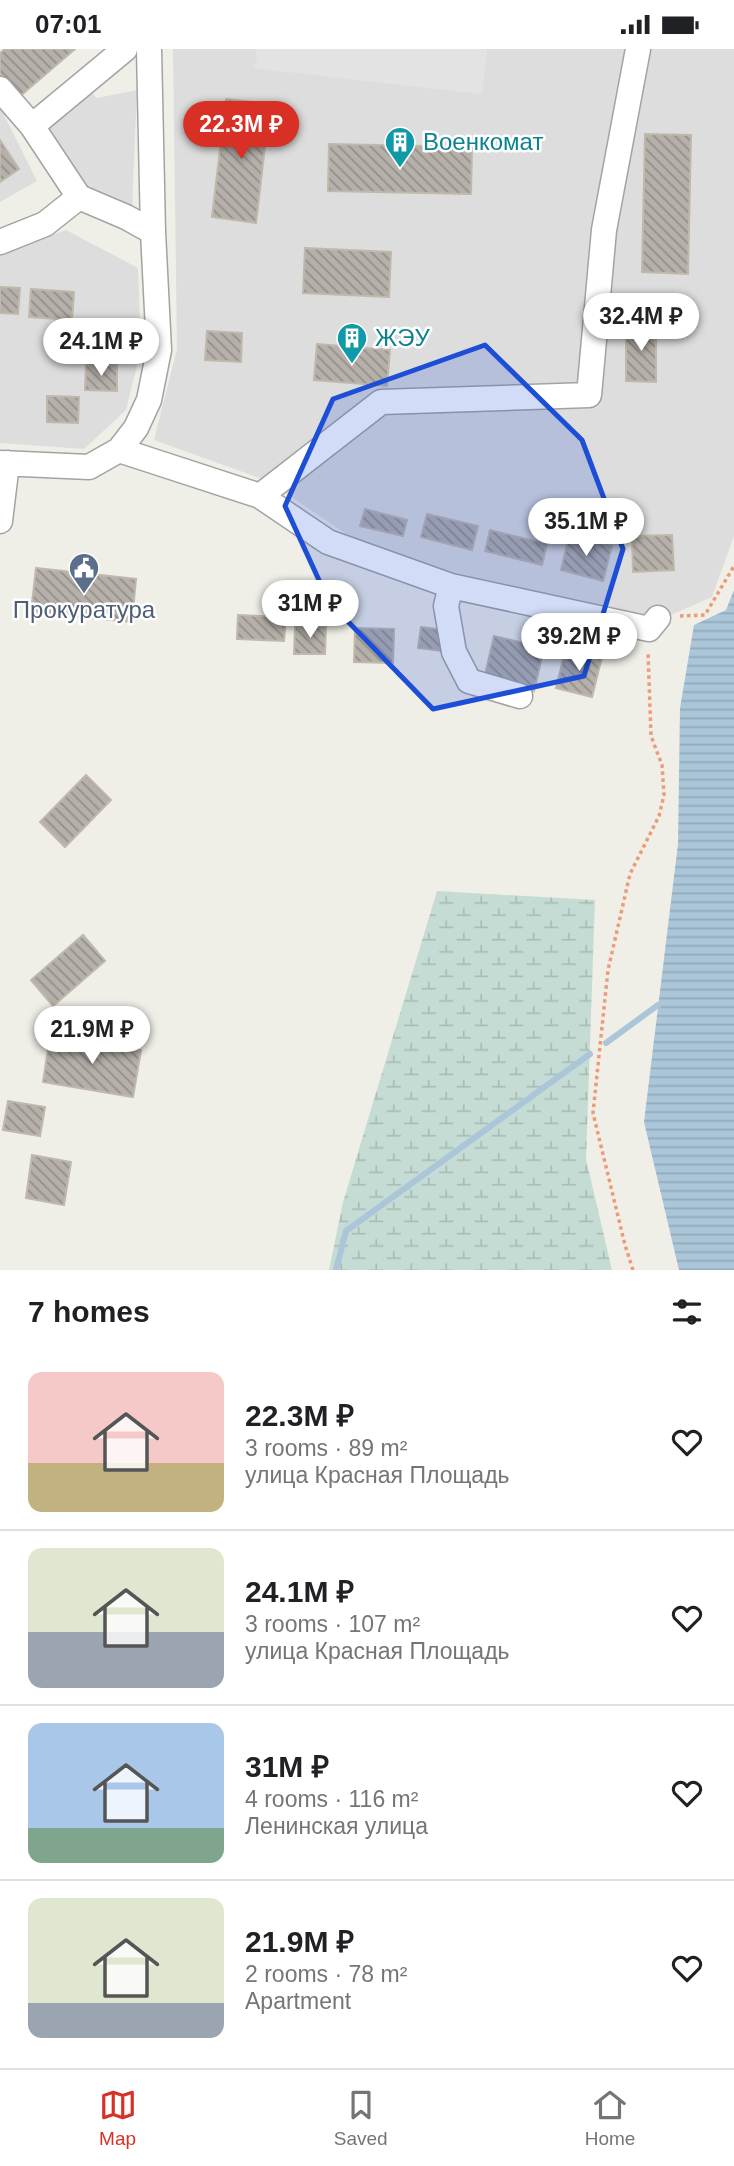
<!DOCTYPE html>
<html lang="en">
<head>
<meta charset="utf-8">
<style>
  :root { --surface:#fff; --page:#f2f2f2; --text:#202124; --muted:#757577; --line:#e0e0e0; --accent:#d93025 }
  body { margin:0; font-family:Helvetica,sans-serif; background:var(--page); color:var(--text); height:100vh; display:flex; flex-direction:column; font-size:26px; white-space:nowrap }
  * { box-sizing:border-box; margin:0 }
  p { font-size:23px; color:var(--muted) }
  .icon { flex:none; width:38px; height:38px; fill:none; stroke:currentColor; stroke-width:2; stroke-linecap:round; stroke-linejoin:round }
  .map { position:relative; height:1221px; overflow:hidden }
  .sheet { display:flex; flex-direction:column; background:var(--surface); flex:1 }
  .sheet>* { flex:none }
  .price { position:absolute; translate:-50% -60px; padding:0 16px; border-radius:24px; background:#fff; color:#222; font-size:23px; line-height:46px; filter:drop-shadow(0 2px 4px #0008) }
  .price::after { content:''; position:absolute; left:50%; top:42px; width:21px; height:16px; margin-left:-10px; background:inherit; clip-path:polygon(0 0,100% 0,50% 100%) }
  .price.active { background:var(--accent); color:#fff }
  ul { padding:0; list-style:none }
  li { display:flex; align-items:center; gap:21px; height:175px; padding:0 28px }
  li+li { border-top:2px solid var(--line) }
  li span { display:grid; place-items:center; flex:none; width:196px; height:140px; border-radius:14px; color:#555 }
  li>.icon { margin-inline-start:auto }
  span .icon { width:84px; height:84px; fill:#fffc; stroke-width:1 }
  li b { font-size:30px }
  h2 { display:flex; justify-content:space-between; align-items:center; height:84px; padding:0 28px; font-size:30px }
  .status { display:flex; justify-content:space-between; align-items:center; height:49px; padding:0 35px; background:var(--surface); direction:ltr }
  .status svg { height:19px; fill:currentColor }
  .tab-bar { display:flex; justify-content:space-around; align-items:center; height:98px; border-top:2px solid var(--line); background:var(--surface); font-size:19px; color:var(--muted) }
  .tab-bar a { display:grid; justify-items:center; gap:4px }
  .tab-bar .active { color:var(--accent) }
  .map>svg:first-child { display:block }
</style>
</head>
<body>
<div class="status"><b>07:01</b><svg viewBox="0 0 49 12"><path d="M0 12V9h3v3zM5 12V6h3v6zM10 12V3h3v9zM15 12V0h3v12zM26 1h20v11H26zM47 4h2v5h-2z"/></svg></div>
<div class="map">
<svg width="734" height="1221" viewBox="0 0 734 1221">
  <defs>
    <pattern id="wetland-marsh" width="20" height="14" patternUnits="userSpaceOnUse" patternTransform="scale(1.75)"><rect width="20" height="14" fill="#c5dcd5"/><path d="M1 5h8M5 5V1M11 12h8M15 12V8" fill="none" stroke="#a9bcb6"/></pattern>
    <pattern id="water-rules" width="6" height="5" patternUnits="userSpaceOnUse" patternTransform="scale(1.75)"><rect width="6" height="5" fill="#abc6d9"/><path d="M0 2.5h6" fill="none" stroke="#93aaba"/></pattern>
    <pattern id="building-back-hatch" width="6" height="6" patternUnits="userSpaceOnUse" patternTransform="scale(1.75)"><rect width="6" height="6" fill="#b5b0a9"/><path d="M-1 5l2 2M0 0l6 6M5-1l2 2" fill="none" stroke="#938f89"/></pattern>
  </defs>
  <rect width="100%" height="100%" fill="#efeee7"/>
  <path fill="#ddd" d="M173 0H734V487L712 548 657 572 374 504 268 432 154 391 177 300Z
    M82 35 97 49 137 41 132 159 75 131 40 77Z
    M0 58 37 132 0 153Z
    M66 181 138 219 141 300 126 361 84 400 0 394V206Z"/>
  <path fill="url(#wetland-marsh)" d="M437 842 595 851 586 1110 612 1221H329L343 1153Z"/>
  <path fill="#e3e3e3" d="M256 0H487L482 45 252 19 257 13Z"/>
  <path fill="url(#water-rules)" d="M734 541V1221H679L644 1073 678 795 680 659 694 576 726 561Z"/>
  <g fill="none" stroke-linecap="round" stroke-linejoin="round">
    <path stroke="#abc6d9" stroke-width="6" d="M606 994 658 956
      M336 1221 346 1182 590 1005"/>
  </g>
  <path fill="url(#building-back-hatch)" stroke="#c0b8aa" stroke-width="2" d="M5 0H75L19 48 0 25V4Z
    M226 50 270 55 256 174 212 168Z
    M645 85 691 86 688 225 642 223Z
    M0 91 19 120 0 133Z
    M329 95 472 98 471 145 328 142Z
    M305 199 391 203 389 248 303 244Z
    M0 238 20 239 18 265 0 264Z
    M31 240 74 243 72 271 29 268Z
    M626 276H656V333L626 332Z
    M207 282 242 284 241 313 205 311Z
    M317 295 390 301 387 337 314 331Z
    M86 315 117 316V342L85 341Z
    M47 347 79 348 78 374 47 373Z
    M365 460 407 471 403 487 360 477Z
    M427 465 478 477 472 501 421 488Z
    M490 481 547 495 542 516 485 502Z
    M672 486 674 521 633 523 632 487Z
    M569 487 612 497 603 532 561 521Z
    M36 519 136 530 132 573 31 563Z
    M238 566 286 568 284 592 237 590Z
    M295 577H326L325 605H294Z
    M421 578 445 581 442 602 418 599Z
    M355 579 394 580 393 614 354 613Z
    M494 587 544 599 534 642 484 630Z
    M566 599 602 608 592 648 556 639Z
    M86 726 111 751 65 798 40 773Z
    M83 886 105 912 53 957 31 931Z
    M50 986 141 1001 133 1048 43 1033Z
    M8 1052 45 1058 40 1087 3 1081Z
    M32 1106 71 1113 64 1156 26 1149Z"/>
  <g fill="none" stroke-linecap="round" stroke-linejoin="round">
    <g stroke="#a3a3a3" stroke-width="27">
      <path id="minor" d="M125 0 32 77 79 148 126 168 153 183
        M0 40 32 77
        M0 193 45 175 79 148
        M119 401 260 447 328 493 451 537 649 580 658 569
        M0 414 89 418 119 401 136 379 149 351 159 301 153 183 149 0
        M260 447 381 353 589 346 604 181 638 0
        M0 472 7 414
        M451 537 446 557 454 603 469 632 520 647"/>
    </g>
    <path stroke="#ee9a79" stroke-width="3.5" stroke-dasharray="3.5 3.5" stroke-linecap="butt" d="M680 567 705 566 734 517
      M633 1221 625 1196 593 1064 608 921 630 825 659 767 664 746 662 716 651 687 648 602"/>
    <use href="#minor" stroke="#fff" stroke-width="24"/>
  </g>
  <path fill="#1d4ed8" fill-opacity="0.2" stroke="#1d4ed8" stroke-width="5" stroke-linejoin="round" d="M485 296 582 391 623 500 584 627 433 660 329 553 285 457 333 350Z"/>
  <defs>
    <g id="building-pin" transform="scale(1.575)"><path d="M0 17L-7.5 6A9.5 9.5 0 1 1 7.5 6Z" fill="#0f9aa8" stroke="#fff"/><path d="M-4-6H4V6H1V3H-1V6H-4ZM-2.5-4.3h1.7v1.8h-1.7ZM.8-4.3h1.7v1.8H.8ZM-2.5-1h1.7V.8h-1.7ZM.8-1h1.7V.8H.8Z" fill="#fff"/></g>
    <g id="civic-pin" transform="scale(1.575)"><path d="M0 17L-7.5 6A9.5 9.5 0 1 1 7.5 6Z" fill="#5c6f8a" stroke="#fff"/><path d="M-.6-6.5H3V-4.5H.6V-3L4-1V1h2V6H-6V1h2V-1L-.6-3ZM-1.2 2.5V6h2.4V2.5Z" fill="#fff"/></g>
  </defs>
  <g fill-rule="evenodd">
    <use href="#building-pin" x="400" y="93"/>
    <use href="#building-pin" x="352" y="289"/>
    <use href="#civic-pin" x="84" y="519"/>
  </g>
  <g text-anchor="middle" stroke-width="5" stroke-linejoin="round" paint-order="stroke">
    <g font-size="24" fill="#0d838f" stroke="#fff" text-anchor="start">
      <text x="423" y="101">Военкомат</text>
      <text x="375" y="297">ЖЭУ</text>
    </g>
    <g font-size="24" fill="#4e5e75" stroke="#fff">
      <text x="84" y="569">Прокуратура</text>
    </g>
  </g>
</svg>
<b class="price active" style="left:241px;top:112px">22.3M ₽</b>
<b class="price" style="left:641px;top:304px">32.4M ₽</b>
<b class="price" style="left:101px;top:329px">24.1M ₽</b>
<b class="price" style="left:586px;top:509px">35.1M ₽</b>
<b class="price" style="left:310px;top:591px">31M ₽</b>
<b class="price" style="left:579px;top:624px">39.2M ₽</b>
<b class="price" style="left:92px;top:1017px">21.9M ₽</b>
</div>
<section class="sheet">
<h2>7 homes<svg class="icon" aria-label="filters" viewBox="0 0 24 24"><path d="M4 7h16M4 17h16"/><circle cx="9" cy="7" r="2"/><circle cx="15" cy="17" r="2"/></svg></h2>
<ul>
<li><span style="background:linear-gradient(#f6c9c9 65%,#c2b280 0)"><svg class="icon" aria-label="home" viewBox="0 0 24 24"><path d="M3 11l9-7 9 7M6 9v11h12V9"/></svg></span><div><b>22.3M ₽</b><p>3 rooms · 89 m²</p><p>улица Красная Площадь</p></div><svg class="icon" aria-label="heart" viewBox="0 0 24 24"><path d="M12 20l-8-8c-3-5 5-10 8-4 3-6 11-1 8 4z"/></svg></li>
<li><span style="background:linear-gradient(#dfe7d0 60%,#9aa5b1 0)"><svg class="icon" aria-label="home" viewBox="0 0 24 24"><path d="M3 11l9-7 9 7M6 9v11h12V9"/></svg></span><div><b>24.1M ₽</b><p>3 rooms · 107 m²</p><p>улица Красная Площадь</p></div><svg class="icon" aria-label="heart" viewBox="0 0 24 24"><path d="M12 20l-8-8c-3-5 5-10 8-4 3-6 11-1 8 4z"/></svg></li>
<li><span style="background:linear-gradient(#a9c7e8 75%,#7fa58c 0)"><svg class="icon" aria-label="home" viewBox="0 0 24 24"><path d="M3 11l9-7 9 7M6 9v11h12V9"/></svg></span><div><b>31M ₽</b><p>4 rooms · 116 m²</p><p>Ленинская улица</p></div><svg class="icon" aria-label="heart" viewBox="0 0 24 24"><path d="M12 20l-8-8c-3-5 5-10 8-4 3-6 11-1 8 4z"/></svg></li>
<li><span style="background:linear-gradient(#dfe7d0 75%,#9aa5b1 0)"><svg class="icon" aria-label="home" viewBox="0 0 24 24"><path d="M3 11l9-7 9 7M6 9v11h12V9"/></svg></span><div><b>21.9M ₽</b><p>2 rooms · 78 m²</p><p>Apartment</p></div><svg class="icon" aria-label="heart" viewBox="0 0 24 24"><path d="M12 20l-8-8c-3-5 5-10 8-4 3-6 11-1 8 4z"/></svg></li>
</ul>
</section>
<nav class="tab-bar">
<a class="active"><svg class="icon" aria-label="map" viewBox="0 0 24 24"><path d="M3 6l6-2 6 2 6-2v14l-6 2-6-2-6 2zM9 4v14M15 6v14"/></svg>Map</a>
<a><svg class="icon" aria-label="saved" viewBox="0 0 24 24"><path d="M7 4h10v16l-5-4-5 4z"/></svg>Saved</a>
<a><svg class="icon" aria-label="home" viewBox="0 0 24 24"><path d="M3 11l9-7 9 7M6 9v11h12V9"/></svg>Home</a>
</nav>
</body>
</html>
